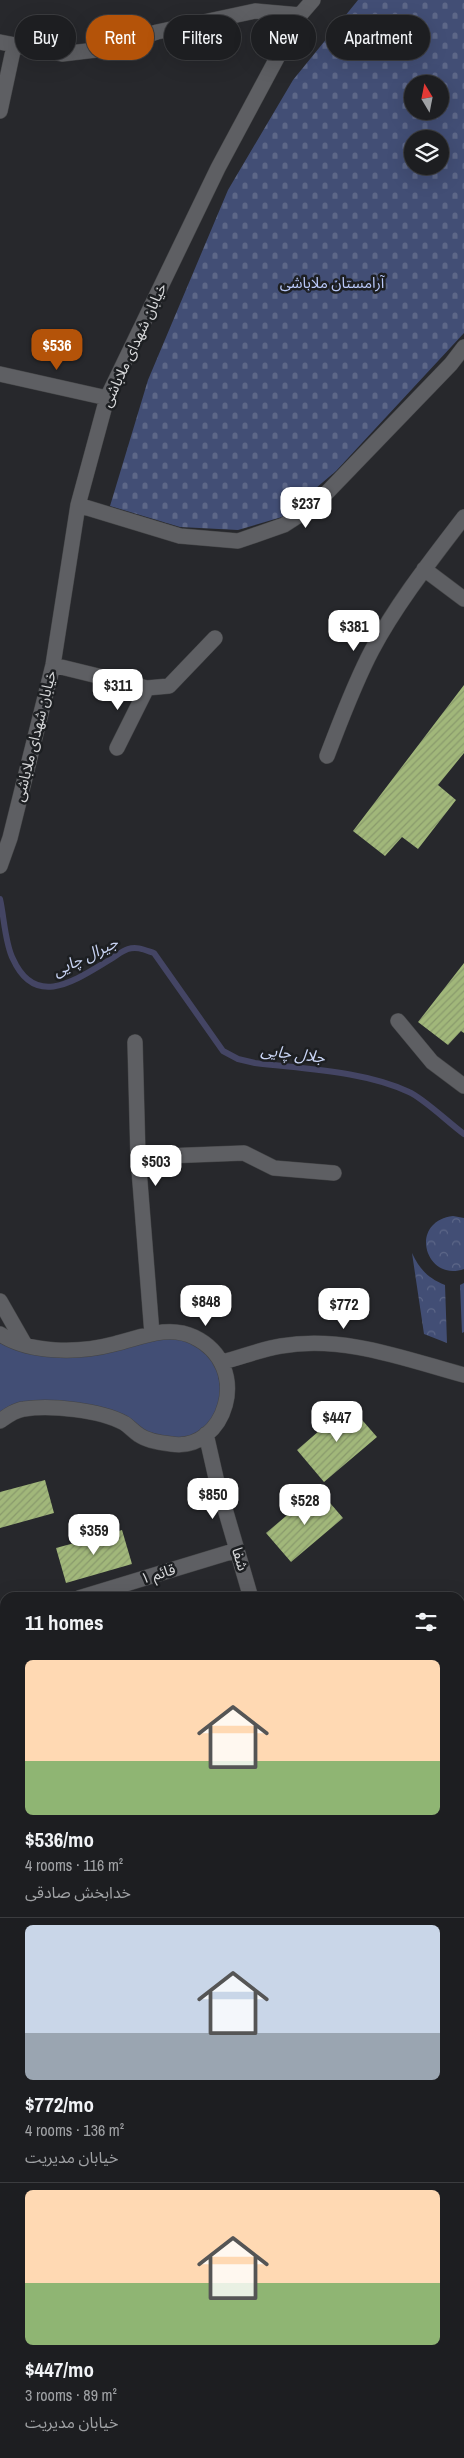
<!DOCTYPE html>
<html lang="en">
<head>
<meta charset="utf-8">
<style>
  :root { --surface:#1d1e21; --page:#25272a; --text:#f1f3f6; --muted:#a0a2a5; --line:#3b3c3f; --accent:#b45309 }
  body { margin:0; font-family:"Archivo Narrow","Noto Sans Arabic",sans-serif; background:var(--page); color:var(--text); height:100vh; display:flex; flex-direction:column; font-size:19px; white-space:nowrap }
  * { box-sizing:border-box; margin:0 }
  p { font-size:16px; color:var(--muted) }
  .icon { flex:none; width:28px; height:28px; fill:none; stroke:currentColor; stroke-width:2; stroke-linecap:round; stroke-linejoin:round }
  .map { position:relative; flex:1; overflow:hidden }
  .sheet { position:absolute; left:0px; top:1592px; width:465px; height:866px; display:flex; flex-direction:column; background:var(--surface); border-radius:15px 15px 0 0; box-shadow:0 5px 20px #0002,0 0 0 1px var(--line) }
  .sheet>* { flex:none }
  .guide { position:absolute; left:15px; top:15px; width:435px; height:45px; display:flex; gap:10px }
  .needle { width:32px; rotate:350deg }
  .tools { position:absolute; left:404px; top:75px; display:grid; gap:10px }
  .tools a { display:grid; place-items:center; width:45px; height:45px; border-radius:50%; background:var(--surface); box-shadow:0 5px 20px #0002,0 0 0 1px var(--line); font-size:25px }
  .price { position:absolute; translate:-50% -42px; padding:0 11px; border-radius:10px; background:#fff; color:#222; font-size:16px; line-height:32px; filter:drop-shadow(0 1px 2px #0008) }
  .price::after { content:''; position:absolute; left:50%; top:30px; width:15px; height:11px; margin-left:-8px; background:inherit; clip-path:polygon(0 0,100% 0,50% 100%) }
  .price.active { background:var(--accent); color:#fff }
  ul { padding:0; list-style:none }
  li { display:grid; align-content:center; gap:10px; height:265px; padding:0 25px }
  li+li { border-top:1px solid var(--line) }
  li span { display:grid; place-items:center; height:155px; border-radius:8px; color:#555 }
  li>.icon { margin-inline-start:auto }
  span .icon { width:90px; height:90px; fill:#fffc; stroke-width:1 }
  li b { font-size:21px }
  h2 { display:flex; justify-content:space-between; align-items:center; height:60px; padding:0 25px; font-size:21px }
  .tag { padding:0 18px; border-radius:22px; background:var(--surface); box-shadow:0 5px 20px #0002,0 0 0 1px var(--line); font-size:18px; line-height:45px }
  .tag.active { background:var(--accent); color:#fff }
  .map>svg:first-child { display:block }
</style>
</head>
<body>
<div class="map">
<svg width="464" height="2458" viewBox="0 0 464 2458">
  <defs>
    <pattern id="cemetery-stones" width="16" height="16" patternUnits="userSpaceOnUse" patternTransform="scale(1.25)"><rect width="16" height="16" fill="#424e75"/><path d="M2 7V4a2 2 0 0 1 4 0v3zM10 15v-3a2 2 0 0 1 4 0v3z" fill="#5d6788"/></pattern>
    <pattern id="park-crowns" width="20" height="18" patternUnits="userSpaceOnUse" patternTransform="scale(1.25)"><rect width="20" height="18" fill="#424e75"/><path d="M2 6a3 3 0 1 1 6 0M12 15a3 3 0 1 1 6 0" fill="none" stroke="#5d6788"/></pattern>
    <pattern id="building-hatch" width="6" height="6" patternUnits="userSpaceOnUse" patternTransform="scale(1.25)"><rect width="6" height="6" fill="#a1b77a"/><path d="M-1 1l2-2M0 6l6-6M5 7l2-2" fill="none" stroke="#899a6c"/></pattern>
  </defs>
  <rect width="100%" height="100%" fill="#27282c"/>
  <path fill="#2e313a" d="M464 1938V1989L460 1990V1939Z"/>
  <path fill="#424e75" d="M156 1336 189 1338 216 1362 222 1398 216 1415 204 1429 188 1438 170 1442 77 1406 0 1416V1343L9 1347 66 1357Z
    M464 2325V2458H440L434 2454H460V2326Z
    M81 2454H119L120 2458H67Z
    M130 2454H164L149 2458H132Z"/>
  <path fill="url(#cemetery-stones)" fill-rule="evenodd" d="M358 0H464V333L336 471 282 517 238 530 180 527 110 506 148 380 228 190 293 80ZM412 84H440V111H412ZM412 139H440V166H412Z"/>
  <path fill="url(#park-crowns)" d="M453 1216 464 1218V1269C426 1283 407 1222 453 1216Z
    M412 1253C420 1270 428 1278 445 1285L447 1343 424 1334Z
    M464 1283V1332L462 1333 460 1285Z
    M464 2043V2089H463L460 2078V2044Z
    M460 2099H464V2183L460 2185Z"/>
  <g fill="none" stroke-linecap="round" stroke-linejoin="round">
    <path stroke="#444564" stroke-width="6" d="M0 899C4 916 5 944 13 959 36 1010 77 979 111 959 116 956 122 951 128 949 137 946 145 950 154 953L223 1051 238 1059 255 1063C304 1069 365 1071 409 1092 423 1098 449 1123 464 1134"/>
  </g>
  <path fill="url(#building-hatch)" d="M464 685V753L438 785 456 800 418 849 402 837 385 856 353 831Z
    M464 963V1033L461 1031 448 1045 418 1022Z
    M349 1405 377 1437 324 1482 297 1450Z
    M45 1480 54 1513 0 1528V1492Z
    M318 1489 343 1518 291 1562 266 1533Z
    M122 1530 132 1564 66 1583 56 1548Z
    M5 1649V1693L0 1694V1651Z
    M5 1712V1756L0 1757V1713Z
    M5 1802V1845L0 1847V1803Z
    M5 1863V1907L0 1908V1864Z
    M5 1959V2003L0 2004V1961Z
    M5 2021V2065L0 2066V2023Z
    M5 2387V2431L0 2432V2388Z"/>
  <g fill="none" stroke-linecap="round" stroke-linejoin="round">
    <g stroke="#444547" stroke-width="16">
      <path id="minor" d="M0 42 62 54 104 49 157 32 255 11 300 15
        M0 111 14 46
        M0 374 107 398
        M78 505 180 536 238 541 284 525 315 505 451 364 464 347
        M424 569 464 599
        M53 665 147 688 169 686 215 638
        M117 748 147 688
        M327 756C341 720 354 684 372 650 397 603 432 559 464 517
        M0 866 10 838 53 665 78 505 107 398 218 168 300 15 313 0
        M398 1021 432 1062 464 1086
        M135 1042 138 1157 152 1334
        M138 1157 244 1153 274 1168 334 1173
        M0 1301 24 1343
        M0 1334C30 1354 80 1353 114 1344 140 1338 168 1324 194 1337 254 1366 225 1453 171 1444 162 1443 146 1440 139 1435 133 1431 129 1426 124 1423 100 1410 51 1405 24 1409 15 1410 7 1416 0 1421
        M223 1362C242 1357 262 1349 281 1346 344 1335 405 1359 464 1375
        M206 1434 216 1478 251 1598
        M79 1598 237 1550
        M0 1621 5 1620
        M0 1787 5 1785
        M0 1947 5 1946
        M0 2093 5 2091
        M0 2258 5 2256
        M0 2368 5 2367
        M0 2447 5 2445"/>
    </g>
    <g stroke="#444547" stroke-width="16">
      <path id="major" d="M460 2282 464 2281
        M377 2454 380 2458
        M223 2458 237 2454"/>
    </g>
    <use href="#minor" stroke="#5e5f63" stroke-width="15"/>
    <use href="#major" stroke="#6777bb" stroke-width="15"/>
  </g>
  <g text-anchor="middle" stroke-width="5" stroke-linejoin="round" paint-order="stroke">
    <g font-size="15" fill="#bac9f9" stroke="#1d1f22">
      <text x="332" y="288">آرامستان ملاباشی</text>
    </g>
    <g font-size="15" fill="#d7d8da" stroke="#1d1f22">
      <text transform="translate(134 345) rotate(-65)" y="5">خیابان شهدای ملاباشی</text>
      <text transform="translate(35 736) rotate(-76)" y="5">خیابان شهدای ملاباشی</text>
      <text transform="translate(240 1559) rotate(73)" y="5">شفا</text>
      <text transform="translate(158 1574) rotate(-17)" y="5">قائم ۱</text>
    </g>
    <g font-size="16" font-style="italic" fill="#cad5f5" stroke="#1d1f22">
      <text transform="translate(85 956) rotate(-26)" y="6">جیرال چایی</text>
      <text transform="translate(293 1053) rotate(7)" y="6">جلال چایی</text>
    </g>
  </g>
</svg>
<div class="tools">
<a><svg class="needle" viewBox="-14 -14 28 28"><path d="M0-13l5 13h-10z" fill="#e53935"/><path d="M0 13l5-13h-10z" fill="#a0a2a5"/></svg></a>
<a><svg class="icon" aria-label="layers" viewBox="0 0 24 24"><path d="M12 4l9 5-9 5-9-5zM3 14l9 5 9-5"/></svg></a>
</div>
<b class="price active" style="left:57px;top:371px">$536</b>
<b class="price" style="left:306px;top:529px">$237</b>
<b class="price" style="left:354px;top:652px">$381</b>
<b class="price" style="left:118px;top:711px">$311</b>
<b class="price" style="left:156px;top:1187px">$503</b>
<b class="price" style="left:206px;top:1327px">$848</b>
<b class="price" style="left:344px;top:1330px">$772</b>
<b class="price" style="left:337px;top:1443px">$447</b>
<b class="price" style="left:213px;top:1520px">$850</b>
<b class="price" style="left:305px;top:1526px">$528</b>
<b class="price" style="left:94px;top:1556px">$359</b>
<div class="guide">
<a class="tag">Buy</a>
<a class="tag active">Rent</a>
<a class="tag">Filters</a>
<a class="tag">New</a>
<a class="tag">Apartment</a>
</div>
<section class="sheet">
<h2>11 homes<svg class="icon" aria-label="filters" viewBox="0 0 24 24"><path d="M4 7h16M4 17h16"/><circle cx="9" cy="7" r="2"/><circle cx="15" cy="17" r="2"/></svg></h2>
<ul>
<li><span style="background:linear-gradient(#ffd9b3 65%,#8fb573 0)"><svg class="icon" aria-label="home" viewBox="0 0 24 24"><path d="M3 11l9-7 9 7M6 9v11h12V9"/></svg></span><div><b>$536/mo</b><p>4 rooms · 116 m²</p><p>خدابخش صادقی</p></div></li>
<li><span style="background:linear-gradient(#c9d6e8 70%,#9aa5b1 0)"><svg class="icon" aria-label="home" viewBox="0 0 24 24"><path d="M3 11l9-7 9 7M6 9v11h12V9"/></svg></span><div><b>$772/mo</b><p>4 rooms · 136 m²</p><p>خیابان مدیریت</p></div></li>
<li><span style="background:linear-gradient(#ffd9b3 60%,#8fb573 0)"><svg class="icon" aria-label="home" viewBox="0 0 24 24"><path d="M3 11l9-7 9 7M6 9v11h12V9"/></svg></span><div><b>$447/mo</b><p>3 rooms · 89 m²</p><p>خیابان مدیریت</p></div></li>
</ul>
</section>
</div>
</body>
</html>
